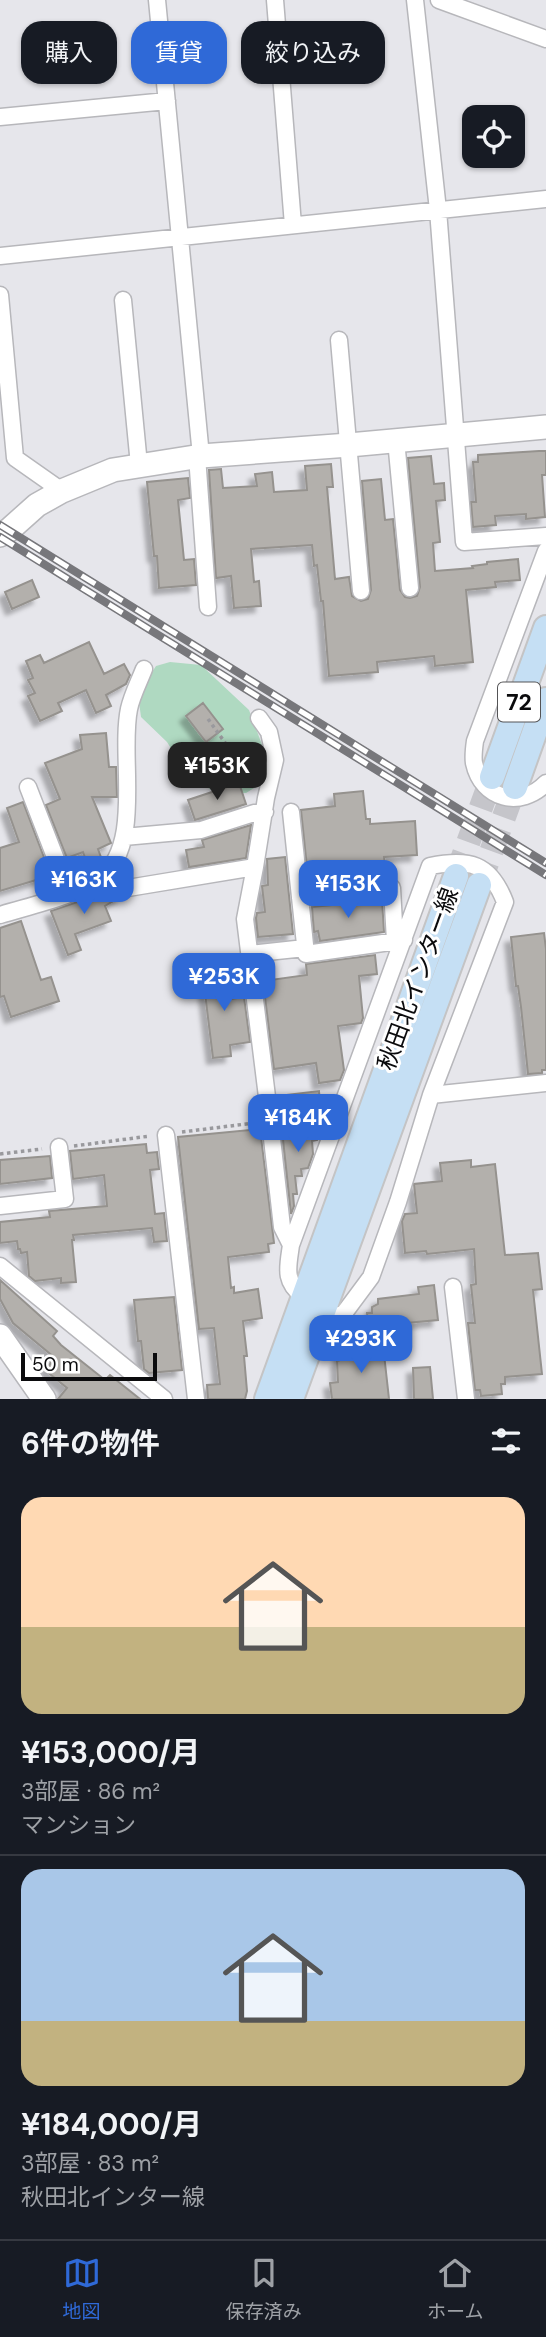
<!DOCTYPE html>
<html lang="ja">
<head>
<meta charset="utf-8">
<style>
  :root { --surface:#171b24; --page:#242831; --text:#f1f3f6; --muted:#9ea1a6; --line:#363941; --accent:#2f69d7 }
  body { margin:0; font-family:"DM Sans","Noto Sans JP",sans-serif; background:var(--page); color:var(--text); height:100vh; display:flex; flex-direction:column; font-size:26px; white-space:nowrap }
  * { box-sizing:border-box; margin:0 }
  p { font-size:23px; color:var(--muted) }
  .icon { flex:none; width:38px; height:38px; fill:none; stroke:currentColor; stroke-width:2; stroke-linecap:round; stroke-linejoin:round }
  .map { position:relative; height:1399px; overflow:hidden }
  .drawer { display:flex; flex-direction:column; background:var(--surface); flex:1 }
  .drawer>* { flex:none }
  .hud { position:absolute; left:21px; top:21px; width:504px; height:63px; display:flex; gap:14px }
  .controls { position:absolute; left:462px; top:105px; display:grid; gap:14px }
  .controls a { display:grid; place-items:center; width:63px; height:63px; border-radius:14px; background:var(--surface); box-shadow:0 2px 5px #0004; font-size:35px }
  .scale { position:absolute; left:21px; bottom:18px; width:136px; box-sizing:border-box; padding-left:7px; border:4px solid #0b0b0d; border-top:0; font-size:19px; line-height:24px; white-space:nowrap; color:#0b0b0d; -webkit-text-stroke:5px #fff; paint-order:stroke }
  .price { position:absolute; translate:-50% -60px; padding:0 16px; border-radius:14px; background:var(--accent); color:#fff; font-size:23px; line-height:46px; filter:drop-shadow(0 2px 4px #0008) }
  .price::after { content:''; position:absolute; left:50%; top:42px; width:21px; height:16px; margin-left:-10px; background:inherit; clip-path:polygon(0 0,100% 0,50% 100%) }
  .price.on { background:#222; color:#fff }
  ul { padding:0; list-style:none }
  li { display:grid; align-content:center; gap:14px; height:371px; padding:0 21px }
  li+li { border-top:2px solid var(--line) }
  li span { display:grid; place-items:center; height:217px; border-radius:21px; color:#555 }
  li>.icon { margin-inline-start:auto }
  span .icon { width:126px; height:126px; fill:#fffc; stroke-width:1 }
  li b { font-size:30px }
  h2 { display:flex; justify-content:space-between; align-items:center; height:84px; padding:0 21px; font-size:30px }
  .chip { padding:0 24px; border-radius:21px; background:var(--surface); box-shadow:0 2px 5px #0004; font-size:24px; line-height:63px }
  .chip.on { background:var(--accent); color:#fff }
  .menu { display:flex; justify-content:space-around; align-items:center; height:98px; border-top:2px solid var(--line); background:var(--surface); font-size:19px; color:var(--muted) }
  .menu a { display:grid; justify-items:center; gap:4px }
  .menu .on { color:var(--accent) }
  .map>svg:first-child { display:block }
</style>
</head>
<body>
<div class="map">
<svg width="546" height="1399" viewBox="0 0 546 1399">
  <defs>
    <filter id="shadow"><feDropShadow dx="-6" dy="6" stdDeviation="2" flood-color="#0004"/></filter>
  </defs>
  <rect width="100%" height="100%" fill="#e6e6eb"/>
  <path fill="#afd9c1" d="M170 662 201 665 249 710 267 758V780L246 793H217L189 777 167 742 141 717 139 702 145 683 156 666Z"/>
  <path fill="#b3b0ac" stroke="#95928e" stroke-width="2" filter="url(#shadow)" d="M539 451H546V475H542L545 517 526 519V514L495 516 496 525 473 527 471 502H476L473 462H478V455Z
    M431 456 434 484 444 483 445 500 436 501 440 542 433 543 435 571 473 568 472 566 487 564V562L518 559 520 580 495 582 496 587 466 590 473 662 435 666 434 656 377 662 378 672 329 676 323 601H321L317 565 314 566 312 545 251 549 254 582 259 581 261 606 234 608 231 576 216 578 209 470 221 469 223 488 257 486 255 474 272 472 274 492 307 490 305 466 331 464 333 487H327L335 579 349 577 352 596 361 601 368 599 371 590 362 481 381 479 385 520 393 519 400 590 405 597 410 598 417 596 420 587 408 458Z
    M188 478 190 498 178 500 184 560 194 559 196 585 159 588 157 556H154L147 482Z
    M32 580 39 597 12 609 5 592Z
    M89 642 104 674 124 664 130 675 126 684 106 695 111 706 96 713 86 690 58 703 62 711 40 721 28 696 35 693 28 680 33 678 26 661 40 655 44 663Z
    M203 703 223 729 206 742 186 716Z
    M106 733 109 767H116L117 797H92L111 843 98 849 102 860 90 872 83 852 67 858 46 805 60 799 45 763 82 749 80 735Z
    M239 783 246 804 195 820 188 800Z
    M363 791 366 819H370V824L415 821 417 855 384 857 386 874 381 875 382 879 309 886 301 810 335 806 334 794Z
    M23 802 48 868 43 870 46 877 0 891V848L19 842 7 808Z
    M251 825 246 858 189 867 186 850 204 847 202 840Z
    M285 857 293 934 258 937 256 918 257 913 265 912 262 886 268 885 267 859Z
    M111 882 122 896 105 906 111 921 75 934 81 950 68 955 51 911 83 900Z
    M382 900 384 932 320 941 318 931 314 932 312 907Z
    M21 921 41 980 51 977 59 1001 11 1017 4 996 0 997V928Z
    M544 933 546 949V1070H542V1073L528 1074 521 1007 518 986H516L511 937Z
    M375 955 377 974 359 976 363 1018 361 1023 338 1026 344 1070 340 1080 319 1083 316 1063 274 1069 263 981 307 975 306 964Z
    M228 967 230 999 244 997 250 1042 230 1045 231 1056 213 1058 202 969Z
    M319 1091 320 1103 279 1109 277 1096Z
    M316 1125 317 1140 312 1141 313 1154 308 1168 301 1169 302 1176H295L297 1194H293L294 1206 291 1214 282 1130Z
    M260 1129 274 1243 268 1244 269 1252 228 1257 231 1288 234 1287V1293L258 1289 262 1318 243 1321 247 1356H244L247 1391 245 1399H208L207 1385 220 1384 214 1328 199 1329 178 1137Z
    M146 1144 147 1153 157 1152 159 1169 150 1170 155 1214 164 1213 167 1241 154 1242 152 1228 73 1235 74 1240H72L76 1282 61 1283V1278L35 1281 29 1276 27 1252 21 1253 20 1249H18L17 1241 0 1243V1222L50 1217 49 1211 107 1206 104 1175 73 1179 70 1151Z
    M50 1156 52 1178 0 1184V1160Z
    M471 1160V1167L495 1164 505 1255 538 1253 542 1289 533 1290 542 1374 505 1377V1384H501L502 1394 481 1396 480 1390H475L468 1323H475L471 1285 476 1284 474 1249 427 1254 426 1251 405 1253 402 1221 405 1214 417 1213 414 1184 442 1181 440 1163Z
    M0 1280 57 1331 53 1336 61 1345 105 1380 110 1375 140 1399H58L67 1388 45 1370 55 1358 13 1323 0 1299Z
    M434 1285 438 1320 396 1324 397 1330 369 1332 367 1313H372V1307L378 1304V1299L419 1294 418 1287Z
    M174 1297 182 1370 149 1373 144 1369 141 1341H138L134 1300Z
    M383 1345 389 1399H332L330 1383 338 1382 337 1361 340 1360 339 1350Z
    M430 1367 433 1399H414L413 1368Z"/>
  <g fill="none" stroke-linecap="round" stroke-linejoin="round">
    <path stroke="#c5c5ca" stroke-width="24" stroke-dasharray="24 12" stroke-linecap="butt" d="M456 876 492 777
      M479 885 515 787"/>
    <g stroke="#b7b7bb" stroke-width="19">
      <path id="street" d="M157 0 201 456
        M275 0 293 225
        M415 0 438 210 464 542 546 536
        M439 0 546 39
        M0 117 167 101
        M0 256 546 199
        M0 295 15 458 62 491
        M123 300 139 465
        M339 340 361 591
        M396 440 410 588
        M197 456 208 607
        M546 551 475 741C474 748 473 757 474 763 482 800 521 809 546 783
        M28 787 69 893
        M291 812 306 954 404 940
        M124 837 201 830 254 813 265 812
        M111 865 128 888 255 867 266 798 275 760 269 732 259 718
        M255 867 245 919 270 1121 340 1111
        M300 898 392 888 395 941
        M0 915C29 906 77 896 100 878 144 845 119 757 129 709 132 695 139 682 144 669
        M250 954 305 948
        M431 1095 546 1083
        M270 1121 282 1227 291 1245
        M166 1135 196 1399
        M0 1206 65 1199 59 1147
        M0 1266 164 1399
        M453 1287 466 1399
        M303 1296C283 1281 288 1267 291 1245L430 866C469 858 490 863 505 902L431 1095 398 1202 371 1277 345 1312 327 1323 318 1325"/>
    </g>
    <g stroke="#b7b7bb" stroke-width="26">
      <path id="secondary" d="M0 535 9 530 37 505 62 491 113 470 201 456 349 445 546 427
        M0 1336 44 1399"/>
    </g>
    <g stroke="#c4c4c5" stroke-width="28">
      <path id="primary" d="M492 777 546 628
        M515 787 546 700
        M267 1399 456 876
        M291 1399 479 885"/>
    </g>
    <path stroke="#99999d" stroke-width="3.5" stroke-dasharray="3.5 3.5" stroke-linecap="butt" d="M208 719 252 780
      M182 1132 254 1123
      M74 1146 150 1136
      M0 1154 42 1149"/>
    <use href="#street" stroke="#fff" stroke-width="16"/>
    <use href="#secondary" stroke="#fff" stroke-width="23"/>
    <use href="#primary" stroke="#c5dff4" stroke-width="24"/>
    <g stroke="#77777b" stroke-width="8">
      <path id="rail" d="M0 525 546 863
        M0 537 546 875"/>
    </g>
    <use href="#rail" stroke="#fff" stroke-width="5" stroke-dasharray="16" stroke-linecap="butt"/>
  </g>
  <g text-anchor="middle" stroke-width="6" stroke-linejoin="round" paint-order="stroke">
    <rect fill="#fff" stroke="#545456" stroke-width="2" x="498" y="682.5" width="42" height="39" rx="5"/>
    <g font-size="23" font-weight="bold" fill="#0b0b0d">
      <text x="519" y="710">72</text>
    </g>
    <g font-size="24" fill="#0b0b0d" stroke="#fff">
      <text transform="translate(418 979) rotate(-70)" y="8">秋田北インター線</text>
    </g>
  </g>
</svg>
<div class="controls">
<a><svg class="icon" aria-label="locate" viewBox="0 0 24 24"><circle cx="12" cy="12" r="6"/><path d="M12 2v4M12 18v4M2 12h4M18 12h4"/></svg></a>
</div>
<div class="scale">50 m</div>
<b class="price on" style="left:217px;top:802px">¥153K</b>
<b class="price" style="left:84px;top:916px">¥163K</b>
<b class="price" style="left:348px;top:920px">¥153K</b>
<b class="price" style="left:224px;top:1013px">¥253K</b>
<b class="price" style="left:298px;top:1154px">¥184K</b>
<b class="price" style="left:361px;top:1375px">¥293K</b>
<div class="hud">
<a class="chip">購入</a>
<a class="chip on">賃貸</a>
<a class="chip">絞り込み</a>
</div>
</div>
<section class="drawer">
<h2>6件の物件<svg class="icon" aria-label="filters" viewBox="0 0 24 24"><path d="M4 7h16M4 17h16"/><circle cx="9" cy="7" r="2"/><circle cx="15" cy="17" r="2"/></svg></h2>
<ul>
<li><span style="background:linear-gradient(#ffd9b3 60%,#c2b280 0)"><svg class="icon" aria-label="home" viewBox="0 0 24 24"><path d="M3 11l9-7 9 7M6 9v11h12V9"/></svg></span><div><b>¥153,000/月</b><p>3部屋 · 86 m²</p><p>マンション</p></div></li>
<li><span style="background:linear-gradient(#a9c7e8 70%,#c2b280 0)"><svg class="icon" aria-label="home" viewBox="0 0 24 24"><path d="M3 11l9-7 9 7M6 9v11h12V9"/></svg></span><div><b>¥184,000/月</b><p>3部屋 · 83 m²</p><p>秋田北インター線</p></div></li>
</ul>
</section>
<nav class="menu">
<a class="on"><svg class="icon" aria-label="map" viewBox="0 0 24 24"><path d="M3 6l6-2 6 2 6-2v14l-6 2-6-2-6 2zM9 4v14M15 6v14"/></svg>地図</a>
<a><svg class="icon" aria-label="saved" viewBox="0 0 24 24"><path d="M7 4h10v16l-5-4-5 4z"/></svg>保存済み</a>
<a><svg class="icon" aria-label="home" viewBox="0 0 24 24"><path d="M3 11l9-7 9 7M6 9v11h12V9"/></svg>ホーム</a>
</nav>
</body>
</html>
